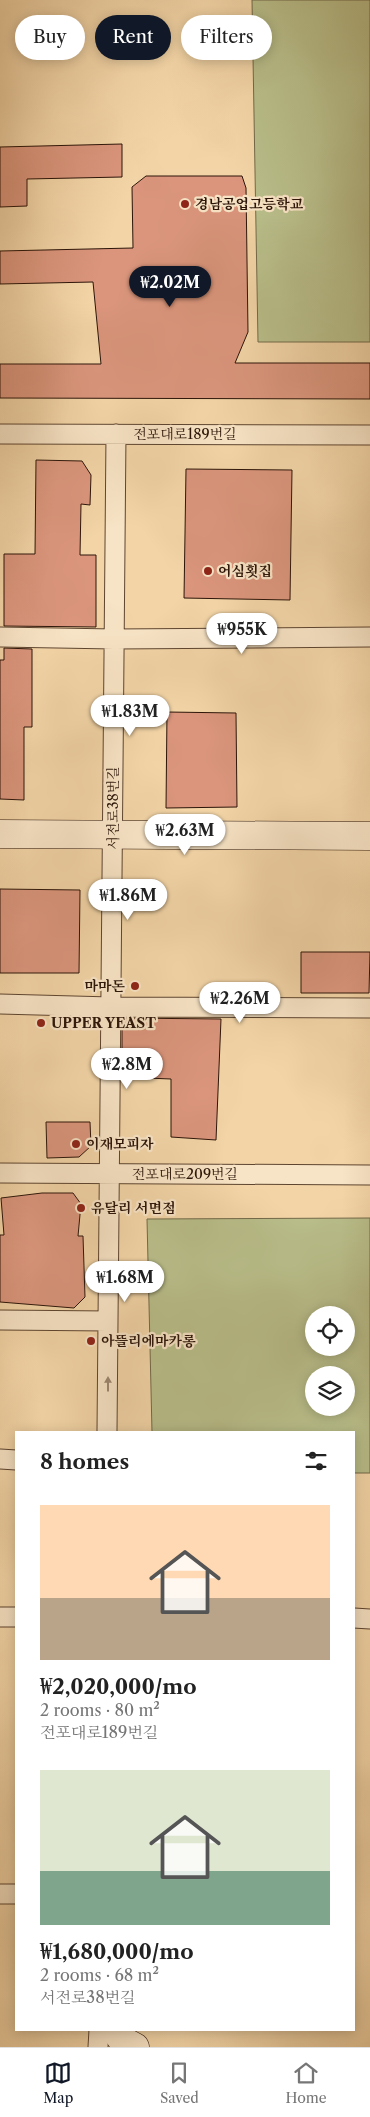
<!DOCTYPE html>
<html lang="en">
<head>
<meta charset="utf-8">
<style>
  :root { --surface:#fff; --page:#f6f6f6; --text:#222; --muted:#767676; --line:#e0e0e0; --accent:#111827 }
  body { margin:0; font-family:"Libre Caslon Text","Noto Serif KR",serif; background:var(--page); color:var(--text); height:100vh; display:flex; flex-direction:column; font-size:19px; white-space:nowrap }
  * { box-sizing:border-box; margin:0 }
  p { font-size:16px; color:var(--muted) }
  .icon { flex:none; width:28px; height:28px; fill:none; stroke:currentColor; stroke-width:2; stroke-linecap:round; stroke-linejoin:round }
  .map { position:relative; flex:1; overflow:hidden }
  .drawer { position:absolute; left:15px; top:1431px; width:340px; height:600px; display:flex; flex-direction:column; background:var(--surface); border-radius:0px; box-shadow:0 2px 12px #0003 }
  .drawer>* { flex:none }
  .hud { position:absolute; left:15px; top:15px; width:340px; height:45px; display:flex; gap:10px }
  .fabs { position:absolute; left:305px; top:1306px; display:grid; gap:10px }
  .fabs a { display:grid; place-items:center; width:50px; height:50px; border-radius:50%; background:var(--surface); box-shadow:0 2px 12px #0003; font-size:25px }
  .price { position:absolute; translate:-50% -42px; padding:0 11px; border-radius:18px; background:#fff; color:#222; font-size:16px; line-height:32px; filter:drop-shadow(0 1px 2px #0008) }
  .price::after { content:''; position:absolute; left:50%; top:30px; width:15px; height:11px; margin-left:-8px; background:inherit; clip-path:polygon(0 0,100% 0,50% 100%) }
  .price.active { background:var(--accent); color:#fff }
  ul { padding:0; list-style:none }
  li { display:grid; align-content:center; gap:10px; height:265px; padding:0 25px }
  li span { display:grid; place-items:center; height:155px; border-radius:0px; color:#555 }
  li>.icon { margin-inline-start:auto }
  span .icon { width:90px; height:90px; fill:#fffc; stroke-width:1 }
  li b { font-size:21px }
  h2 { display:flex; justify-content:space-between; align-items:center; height:60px; padding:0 25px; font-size:21px }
  .pill { padding:0 18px; border-radius:22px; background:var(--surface); box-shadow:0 2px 12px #0003; font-size:18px; line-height:45px }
  .pill.active { background:var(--accent); color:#fff }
  .tabs { display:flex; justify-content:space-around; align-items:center; height:70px; border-top:1px solid var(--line); background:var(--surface); font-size:14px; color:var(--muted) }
  .tabs a { display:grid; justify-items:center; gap:2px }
  .tabs .active { color:var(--accent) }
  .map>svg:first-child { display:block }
</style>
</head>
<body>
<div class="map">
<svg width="370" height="2047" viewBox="0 0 370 2047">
  <rect width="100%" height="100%" fill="#f2d4a6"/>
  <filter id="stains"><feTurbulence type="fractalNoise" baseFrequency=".004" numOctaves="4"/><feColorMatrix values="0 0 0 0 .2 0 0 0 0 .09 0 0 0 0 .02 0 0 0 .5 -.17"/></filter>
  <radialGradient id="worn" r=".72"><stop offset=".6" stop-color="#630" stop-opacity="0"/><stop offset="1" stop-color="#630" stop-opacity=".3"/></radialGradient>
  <path fill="#b8bd89" stroke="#726949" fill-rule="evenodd" d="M252 0H370V342H258Z
    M370 1218V1473H354V1432H152L147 1219ZM314 1315H346V1348H314ZM314 1375H346V1408H314Z"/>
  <path fill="#da957c" stroke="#2c1509" d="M122 144V177L27 179V206L0 207V147Z
    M146 176H242L246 188 248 332 235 363H370V399L0 398V364H101L93 282 0 284V251L133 248 132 187Z
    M36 460 82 461 91 475 90 505 81 504 80 555H96V627L4 626V554H35Z
    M186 469 292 470 290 600 184 598Z
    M4 648 32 649V727H24V800L0 799V660H4Z
    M167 712 236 713 237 807 166 808Z
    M0 889 80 890 79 973H0Z
    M301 952H370L369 993H301Z
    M122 1018 221 1019 216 1140 171 1137V1079L122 1077Z
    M46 1122H90L91 1146 79 1157 47 1158Z
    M42 1193H73L81 1204 78 1236H83L85 1297 74 1308 0 1302V1235H4L1 1198Z"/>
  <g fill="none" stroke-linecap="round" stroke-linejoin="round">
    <g stroke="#5e4530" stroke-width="21">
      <path id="street" d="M0 434 370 435
        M0 637 114 639 370 637
        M0 1004 111 1007 370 1008
        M0 1173 370 1175
        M0 1320 108 1321
        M107 1432 116 434
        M0 1459 16 1460
        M0 1617H16
        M354 1618 370 1619
        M0 1894H16
        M98 2047 99 2030"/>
    </g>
    <g stroke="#2c1509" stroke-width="29">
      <path id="secondary" d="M0 834 370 836
        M115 2030 122 2040 135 2047"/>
    </g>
    <use href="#street" stroke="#f7e3c5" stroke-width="19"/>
    <use href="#secondary" stroke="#f7e3c5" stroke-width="28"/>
  </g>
  <defs><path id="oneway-solid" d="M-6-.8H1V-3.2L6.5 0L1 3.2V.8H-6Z" transform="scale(1.25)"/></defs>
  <use fill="#9c8670" href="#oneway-solid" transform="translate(108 1384) rotate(-90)"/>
  <g fill="#8f2418" stroke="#f7e3c5" stroke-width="2">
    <circle cx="185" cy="204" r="5"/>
    <circle cx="208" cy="571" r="5"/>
    <circle cx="135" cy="986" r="5"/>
    <circle cx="41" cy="1023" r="5"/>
    <circle cx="76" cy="1144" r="5"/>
    <circle cx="81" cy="1208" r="5"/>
    <circle cx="91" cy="1341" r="5"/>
  </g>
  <g text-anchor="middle" stroke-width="4.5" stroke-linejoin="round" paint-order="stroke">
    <g font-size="14" font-weight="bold" fill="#2c1509" stroke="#f7e3c5" text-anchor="start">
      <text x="195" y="209">경남공업고등학교</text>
      <text x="218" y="576">어심횟집</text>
      <text x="125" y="991" text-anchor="end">마마돈</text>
      <text x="51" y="1028">UPPER YEAST</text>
      <text x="86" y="1149">이재모피자</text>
      <text x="91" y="1213">유달리 서면점</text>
      <text x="101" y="1346">아뜰리에마카롱</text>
    </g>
    <g font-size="14" fill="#2c1509" stroke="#f7e3c5">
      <text x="185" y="439">전포대로189번길</text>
      <text transform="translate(113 808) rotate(-90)" y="5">서전로38번길</text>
      <text x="185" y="1179">전포대로209번길</text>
    </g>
  </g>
  <rect width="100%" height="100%" filter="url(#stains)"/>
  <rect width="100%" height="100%" fill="url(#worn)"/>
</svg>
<div class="fabs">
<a><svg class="icon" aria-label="locate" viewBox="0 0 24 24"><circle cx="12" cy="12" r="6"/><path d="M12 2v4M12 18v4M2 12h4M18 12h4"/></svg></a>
<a><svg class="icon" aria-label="layers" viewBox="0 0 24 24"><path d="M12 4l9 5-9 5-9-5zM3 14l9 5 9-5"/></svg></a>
</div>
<b class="price active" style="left:170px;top:308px">₩2.02M</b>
<b class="price" style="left:242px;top:655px">₩955K</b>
<b class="price" style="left:130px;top:737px">₩1.83M</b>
<b class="price" style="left:185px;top:856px">₩2.63M</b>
<b class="price" style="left:128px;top:921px">₩1.86M</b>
<b class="price" style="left:240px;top:1024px">₩2.26M</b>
<b class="price" style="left:127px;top:1090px">₩2.8M</b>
<b class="price" style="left:125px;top:1303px">₩1.68M</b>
<div class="hud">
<a class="pill">Buy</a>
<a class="pill active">Rent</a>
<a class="pill">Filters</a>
</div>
<section class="drawer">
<h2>8 homes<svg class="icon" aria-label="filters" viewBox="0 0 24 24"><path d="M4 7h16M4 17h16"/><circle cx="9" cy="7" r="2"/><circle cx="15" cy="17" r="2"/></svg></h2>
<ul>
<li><span style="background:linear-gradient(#ffd9b3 60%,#b9a48a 0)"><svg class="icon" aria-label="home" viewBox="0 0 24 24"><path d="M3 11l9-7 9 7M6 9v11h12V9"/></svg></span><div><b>₩2,020,000/mo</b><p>2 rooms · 80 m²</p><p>전포대로189번길</p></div></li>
<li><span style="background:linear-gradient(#dfe7d0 65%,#7fa58c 0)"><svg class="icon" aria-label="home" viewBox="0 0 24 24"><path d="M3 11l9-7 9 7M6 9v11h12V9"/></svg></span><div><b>₩1,680,000/mo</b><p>2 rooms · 68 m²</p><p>서전로38번길</p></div></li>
</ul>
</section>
</div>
<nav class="tabs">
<a class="active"><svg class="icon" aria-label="map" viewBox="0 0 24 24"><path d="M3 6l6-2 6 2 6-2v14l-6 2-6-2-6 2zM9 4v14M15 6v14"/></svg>Map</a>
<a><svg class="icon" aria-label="saved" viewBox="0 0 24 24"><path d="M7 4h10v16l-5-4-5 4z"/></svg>Saved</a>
<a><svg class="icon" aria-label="home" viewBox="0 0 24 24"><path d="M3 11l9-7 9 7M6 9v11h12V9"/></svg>Home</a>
</nav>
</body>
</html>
